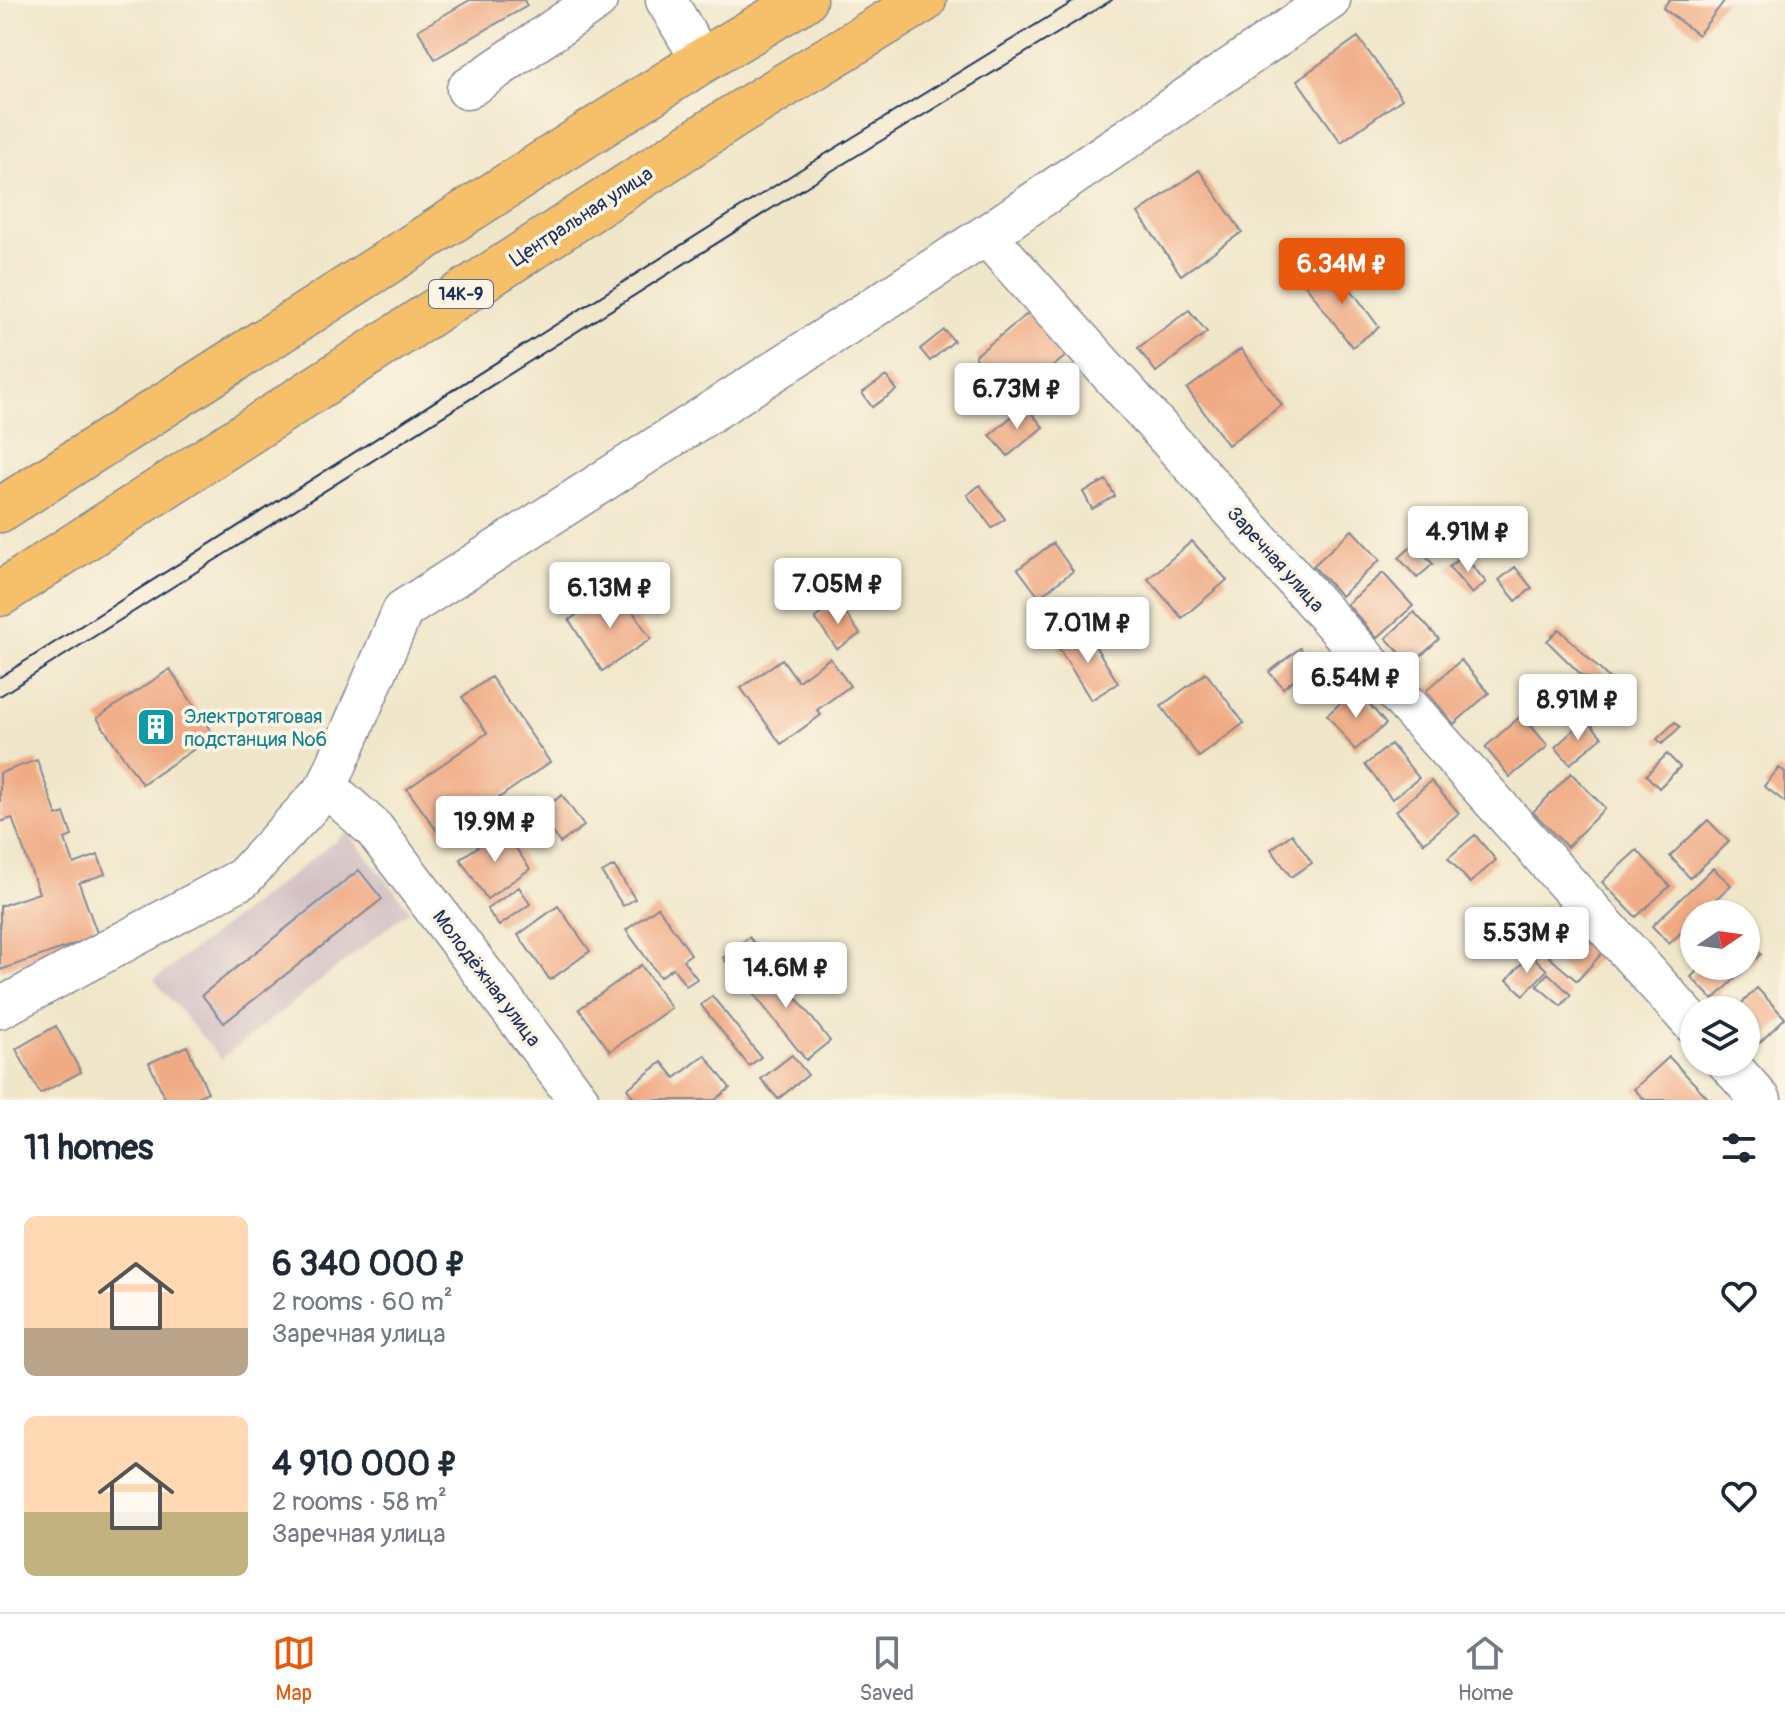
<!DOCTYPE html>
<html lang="en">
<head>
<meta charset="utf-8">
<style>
  :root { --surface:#fff; --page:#f6f6f7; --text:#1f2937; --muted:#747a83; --line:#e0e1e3; --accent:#ea580c }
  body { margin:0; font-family:Pangolin,sans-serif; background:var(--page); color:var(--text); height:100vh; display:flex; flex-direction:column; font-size:30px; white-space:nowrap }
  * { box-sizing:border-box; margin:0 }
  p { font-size:26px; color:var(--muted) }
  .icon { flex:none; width:44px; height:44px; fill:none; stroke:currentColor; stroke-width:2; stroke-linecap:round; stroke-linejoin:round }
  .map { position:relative; height:1100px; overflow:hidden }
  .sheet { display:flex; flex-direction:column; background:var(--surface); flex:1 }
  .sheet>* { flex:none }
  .needle { width:52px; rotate:77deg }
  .controls { position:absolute; left:1680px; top:900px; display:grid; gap:16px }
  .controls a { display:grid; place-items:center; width:80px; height:80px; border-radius:50%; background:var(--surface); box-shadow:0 2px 6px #0004; font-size:40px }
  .price { position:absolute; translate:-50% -68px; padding:0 18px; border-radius:8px; background:#fff; color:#222; font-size:26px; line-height:52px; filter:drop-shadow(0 2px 4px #0008) }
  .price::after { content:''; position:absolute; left:50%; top:48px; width:24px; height:18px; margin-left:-12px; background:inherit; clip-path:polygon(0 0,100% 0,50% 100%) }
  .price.active { background:var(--accent); color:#fff }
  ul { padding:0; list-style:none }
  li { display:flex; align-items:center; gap:24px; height:200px; padding:0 24px }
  li span { display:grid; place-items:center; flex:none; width:224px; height:160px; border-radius:12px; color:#555 }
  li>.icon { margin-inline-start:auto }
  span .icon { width:96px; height:96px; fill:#fffc; stroke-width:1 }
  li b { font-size:34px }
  h2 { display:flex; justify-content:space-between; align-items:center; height:96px; padding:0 24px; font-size:34px }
  .menu { display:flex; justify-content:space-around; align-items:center; height:112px; border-top:2px solid var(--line); background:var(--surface); font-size:22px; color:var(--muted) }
  .menu a { display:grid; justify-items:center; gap:4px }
  .menu .active { color:var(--accent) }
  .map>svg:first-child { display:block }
</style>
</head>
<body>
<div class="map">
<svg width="1785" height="1100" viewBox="0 0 1785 1100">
  <rect width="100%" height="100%" fill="#fcf5e5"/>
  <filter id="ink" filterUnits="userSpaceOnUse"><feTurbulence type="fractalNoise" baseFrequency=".0125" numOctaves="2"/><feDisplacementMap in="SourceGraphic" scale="16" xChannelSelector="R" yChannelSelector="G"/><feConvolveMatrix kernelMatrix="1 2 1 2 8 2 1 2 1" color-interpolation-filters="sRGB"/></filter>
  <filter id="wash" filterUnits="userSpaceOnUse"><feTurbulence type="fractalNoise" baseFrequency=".006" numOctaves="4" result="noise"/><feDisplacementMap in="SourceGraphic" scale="32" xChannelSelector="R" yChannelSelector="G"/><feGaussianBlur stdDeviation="1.8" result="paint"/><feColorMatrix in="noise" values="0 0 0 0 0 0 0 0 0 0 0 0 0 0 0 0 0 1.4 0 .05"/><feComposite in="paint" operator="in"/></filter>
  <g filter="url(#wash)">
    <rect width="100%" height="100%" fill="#f0e6c9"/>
    <path fill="#d2bec3" d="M347 832 410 910 221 1059 154 980Z"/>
    <g id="blocks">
      <path fill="#f0ab85" d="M470 0H524L527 6 435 59 418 30Z
        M1669 0H1725L1698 35 1663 8Z
        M1358 37 1402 99 1341 142 1297 80Z
        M1199 170 1242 232 1181 275 1138 213Z
        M1332 264 1379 327 1352 347 1305 284Z
        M1189 310 1207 332 1156 372 1138 348Z
        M1031 311 1066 356 1010 400 975 356Z
        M944 330 954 341 930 361 920 349Z
        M1241 349 1282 405 1228 445 1187 389Z
        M886 376 897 390 872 407 862 393Z
        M1025 405 1043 427 1008 456 990 435Z
        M1106 480 1115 496 1092 509 1083 492Z
        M980 485 1005 519 992 528 967 495Z
        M1352 530 1380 560 1341 596 1313 566Z
        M1192 541 1227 580 1182 618 1148 579Z
        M1053 543 1073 571 1039 597 1018 569Z
        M1414 544 1433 564 1417 578 1399 558Z
        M1463 555 1486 582 1472 594 1449 567Z
        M1515 567 1532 588 1516 601 1499 580Z
        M878 570 890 587 874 598 863 580Z
        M1383 573 1413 606 1377 638 1347 604Z
        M617 588 651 639 602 671 569 620Z
        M838 602 860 634 837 649 815 618Z
        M1414 612 1439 639 1411 665 1386 638Z
        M1559 629 1626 695 1614 707 1547 641Z
        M1086 631 1118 683 1091 700 1058 647Z
        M1300 648 1314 664 1283 688 1269 672Z
        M830 658 850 686 817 710 821 715 781 744 741 688 782 659 798 681Z
        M1461 660 1489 693 1454 724 1426 691Z
        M170 669 214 736 142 784 97 718Z
        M1206 673 1244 723 1199 757 1161 706Z
        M491 677 550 762 442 838 407 789 487 733 462 697Z
        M1357 689 1386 724 1355 750 1327 715Z
        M1522 715 1548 746 1510 777 1485 747Z
        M1586 719 1602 737 1570 764 1555 747Z
        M1675 722 1680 727 1662 744 1657 739Z
        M1391 744 1419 778 1392 799 1365 765Z
        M1667 754 1680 767 1659 788 1646 775Z
        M37 760 57 816 64 813 72 836 65 839 74 864 98 855 105 874 79 883 98 936 0 970V906L39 893 12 818 0 822V773Z
        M1779 768 1785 772V802L1764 786Z
        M1571 773 1605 808 1567 847 1533 812Z
        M1431 781 1459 813 1424 843 1396 811Z
        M562 795 584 826 560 843 538 813Z
        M1708 820 1729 842 1690 878 1670 856Z
        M503 829 530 869 487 899 460 859Z
        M1292 834 1312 863 1291 877 1271 849Z
        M1475 835 1496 860 1470 883 1448 858Z
        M1637 850 1670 886 1636 917 1602 882Z
        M614 866 635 899 623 906 602 873Z
        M1713 868 1731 885 1700 914H1694V920L1669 944 1652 926Z
        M359 870 382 899 224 1023 202 995Z
        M519 887 530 904 499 926 487 909Z
        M558 906 590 951 550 980 518 935Z
        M658 907 691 954 683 960 697 979 686 986 673 968 660 977 626 930Z
        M1575 928 1603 952 1577 981 1549 957Z
        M749 937 765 956 738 977 723 958Z
        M1746 938 1761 954 1713 1000 1691 977 1702 966H1746Z
        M1530 954 1547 970 1524 995 1507 980Z
        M767 960 830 1041 806 1060 742 979Z
        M641 965 671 1008 610 1051 579 1009Z
        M1548 973 1571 995 1561 1006 1537 986Z
        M1757 988 1785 1018 1755 1047 1746 1037V1010H1735Z
        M712 996 761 1057 749 1066 701 1005Z
        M56 1026 81 1072 40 1094 16 1049Z
        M187 1046 208 1092 191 1100H166L149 1063Z
        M705 1055 730 1088 715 1100H636L627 1089 662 1062 675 1078Z
        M792 1055 808 1075 778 1099 761 1079Z
        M1669 1057 1708 1098 1706 1100H1645L1634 1089Z"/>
    </g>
  </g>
  <g filter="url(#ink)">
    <use href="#blocks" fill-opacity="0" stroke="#868a94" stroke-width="2"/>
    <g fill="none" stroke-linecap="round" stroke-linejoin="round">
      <g stroke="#868a94" stroke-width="43">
        <path id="minor" d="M666 0 702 61
          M467 89 597 0
          M986 235 1694 1025
          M327 787 374 829 579 1100
          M0 1008 243 878 327 787 403 610 986 235 1330 0
          M1727 1062 1761 1100"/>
      </g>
      <g stroke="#868a94" stroke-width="47">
        <path id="major" d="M0 510 702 61 804 0
          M0 594 733 117 924 0"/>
      </g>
      <use href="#minor" stroke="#fff" stroke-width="40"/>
      <use href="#major" stroke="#f6c06b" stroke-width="44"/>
      <path stroke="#1b2f5e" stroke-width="2" d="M0 677 806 166 1076 0
        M0 696 817 180 1112 0"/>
    </g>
  </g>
  <defs>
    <g id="building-square" transform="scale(2)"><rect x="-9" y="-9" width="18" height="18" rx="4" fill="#0f9aa8" stroke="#fcf5e5"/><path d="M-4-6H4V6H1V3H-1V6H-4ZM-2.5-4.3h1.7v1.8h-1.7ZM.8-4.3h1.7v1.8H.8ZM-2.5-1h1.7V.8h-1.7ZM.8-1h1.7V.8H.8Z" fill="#fff"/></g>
  </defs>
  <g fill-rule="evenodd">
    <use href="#building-square" x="156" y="727"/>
  </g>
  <g text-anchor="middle" stroke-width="7" stroke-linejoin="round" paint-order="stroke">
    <rect fill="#fcf5e5" stroke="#5e6a86" stroke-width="2" x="429" y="280" width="64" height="28" rx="6"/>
    <g font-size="18" font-weight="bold" fill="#1b2f5e">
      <text x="461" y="300">14К-9</text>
    </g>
    <g font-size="20" fill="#1b2f5e" stroke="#fcf5e5">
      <text transform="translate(581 216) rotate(-33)" y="7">Центральная улица</text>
      <text transform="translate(1276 559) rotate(48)" y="7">Заречная улица</text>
      <text transform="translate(487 978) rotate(53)" y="7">Молодёжная улица</text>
    </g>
    <g font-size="20" fill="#0d838f" stroke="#fcf5e5" text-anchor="start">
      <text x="184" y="723">Электротяговая<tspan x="184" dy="23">подстанция №6</tspan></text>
    </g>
  </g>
</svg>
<div class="controls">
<a><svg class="needle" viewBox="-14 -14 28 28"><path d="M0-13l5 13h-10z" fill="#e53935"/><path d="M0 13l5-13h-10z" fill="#747a83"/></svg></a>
<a><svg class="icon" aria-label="layers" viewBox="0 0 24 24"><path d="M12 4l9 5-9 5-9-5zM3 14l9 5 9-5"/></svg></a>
</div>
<b class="price active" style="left:1342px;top:306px">6.34M ₽</b>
<b class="price" style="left:1017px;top:431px">6.73M ₽</b>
<b class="price" style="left:1468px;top:574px">4.91M ₽</b>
<b class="price" style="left:838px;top:626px">7.05M ₽</b>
<b class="price" style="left:610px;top:630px">6.13M ₽</b>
<b class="price" style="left:1088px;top:665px">7.01M ₽</b>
<b class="price" style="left:1356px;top:720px">6.54M ₽</b>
<b class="price" style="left:1578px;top:742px">8.91M ₽</b>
<b class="price" style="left:495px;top:864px">19.9M ₽</b>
<b class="price" style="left:1527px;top:975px">5.53M ₽</b>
<b class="price" style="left:786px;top:1010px">14.6M ₽</b>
</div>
<section class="sheet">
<h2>11 homes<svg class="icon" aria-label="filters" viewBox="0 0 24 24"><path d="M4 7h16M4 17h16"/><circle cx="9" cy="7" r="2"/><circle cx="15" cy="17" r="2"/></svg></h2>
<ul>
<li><span style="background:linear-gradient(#ffd9b3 70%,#b9a48a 0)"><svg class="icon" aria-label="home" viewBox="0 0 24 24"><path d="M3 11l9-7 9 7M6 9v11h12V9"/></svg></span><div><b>6 340 000 ₽</b><p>2 rooms · 60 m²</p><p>Заречная улица</p></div><svg class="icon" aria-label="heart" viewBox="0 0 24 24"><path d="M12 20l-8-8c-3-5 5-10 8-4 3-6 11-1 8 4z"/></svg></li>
<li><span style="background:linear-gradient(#ffd9b3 60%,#c2b280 0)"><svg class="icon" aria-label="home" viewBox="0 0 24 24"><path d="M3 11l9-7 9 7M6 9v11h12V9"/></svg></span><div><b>4 910 000 ₽</b><p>2 rooms · 58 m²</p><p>Заречная улица</p></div><svg class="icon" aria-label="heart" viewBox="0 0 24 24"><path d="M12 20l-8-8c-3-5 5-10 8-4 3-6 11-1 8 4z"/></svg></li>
</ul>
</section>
<nav class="menu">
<a class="active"><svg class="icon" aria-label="map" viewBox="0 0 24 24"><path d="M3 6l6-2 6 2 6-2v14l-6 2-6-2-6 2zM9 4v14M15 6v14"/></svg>Map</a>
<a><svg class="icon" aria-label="saved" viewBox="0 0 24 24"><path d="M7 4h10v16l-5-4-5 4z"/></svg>Saved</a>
<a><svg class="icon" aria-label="home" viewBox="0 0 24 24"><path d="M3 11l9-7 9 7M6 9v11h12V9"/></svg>Home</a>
</nav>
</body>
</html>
